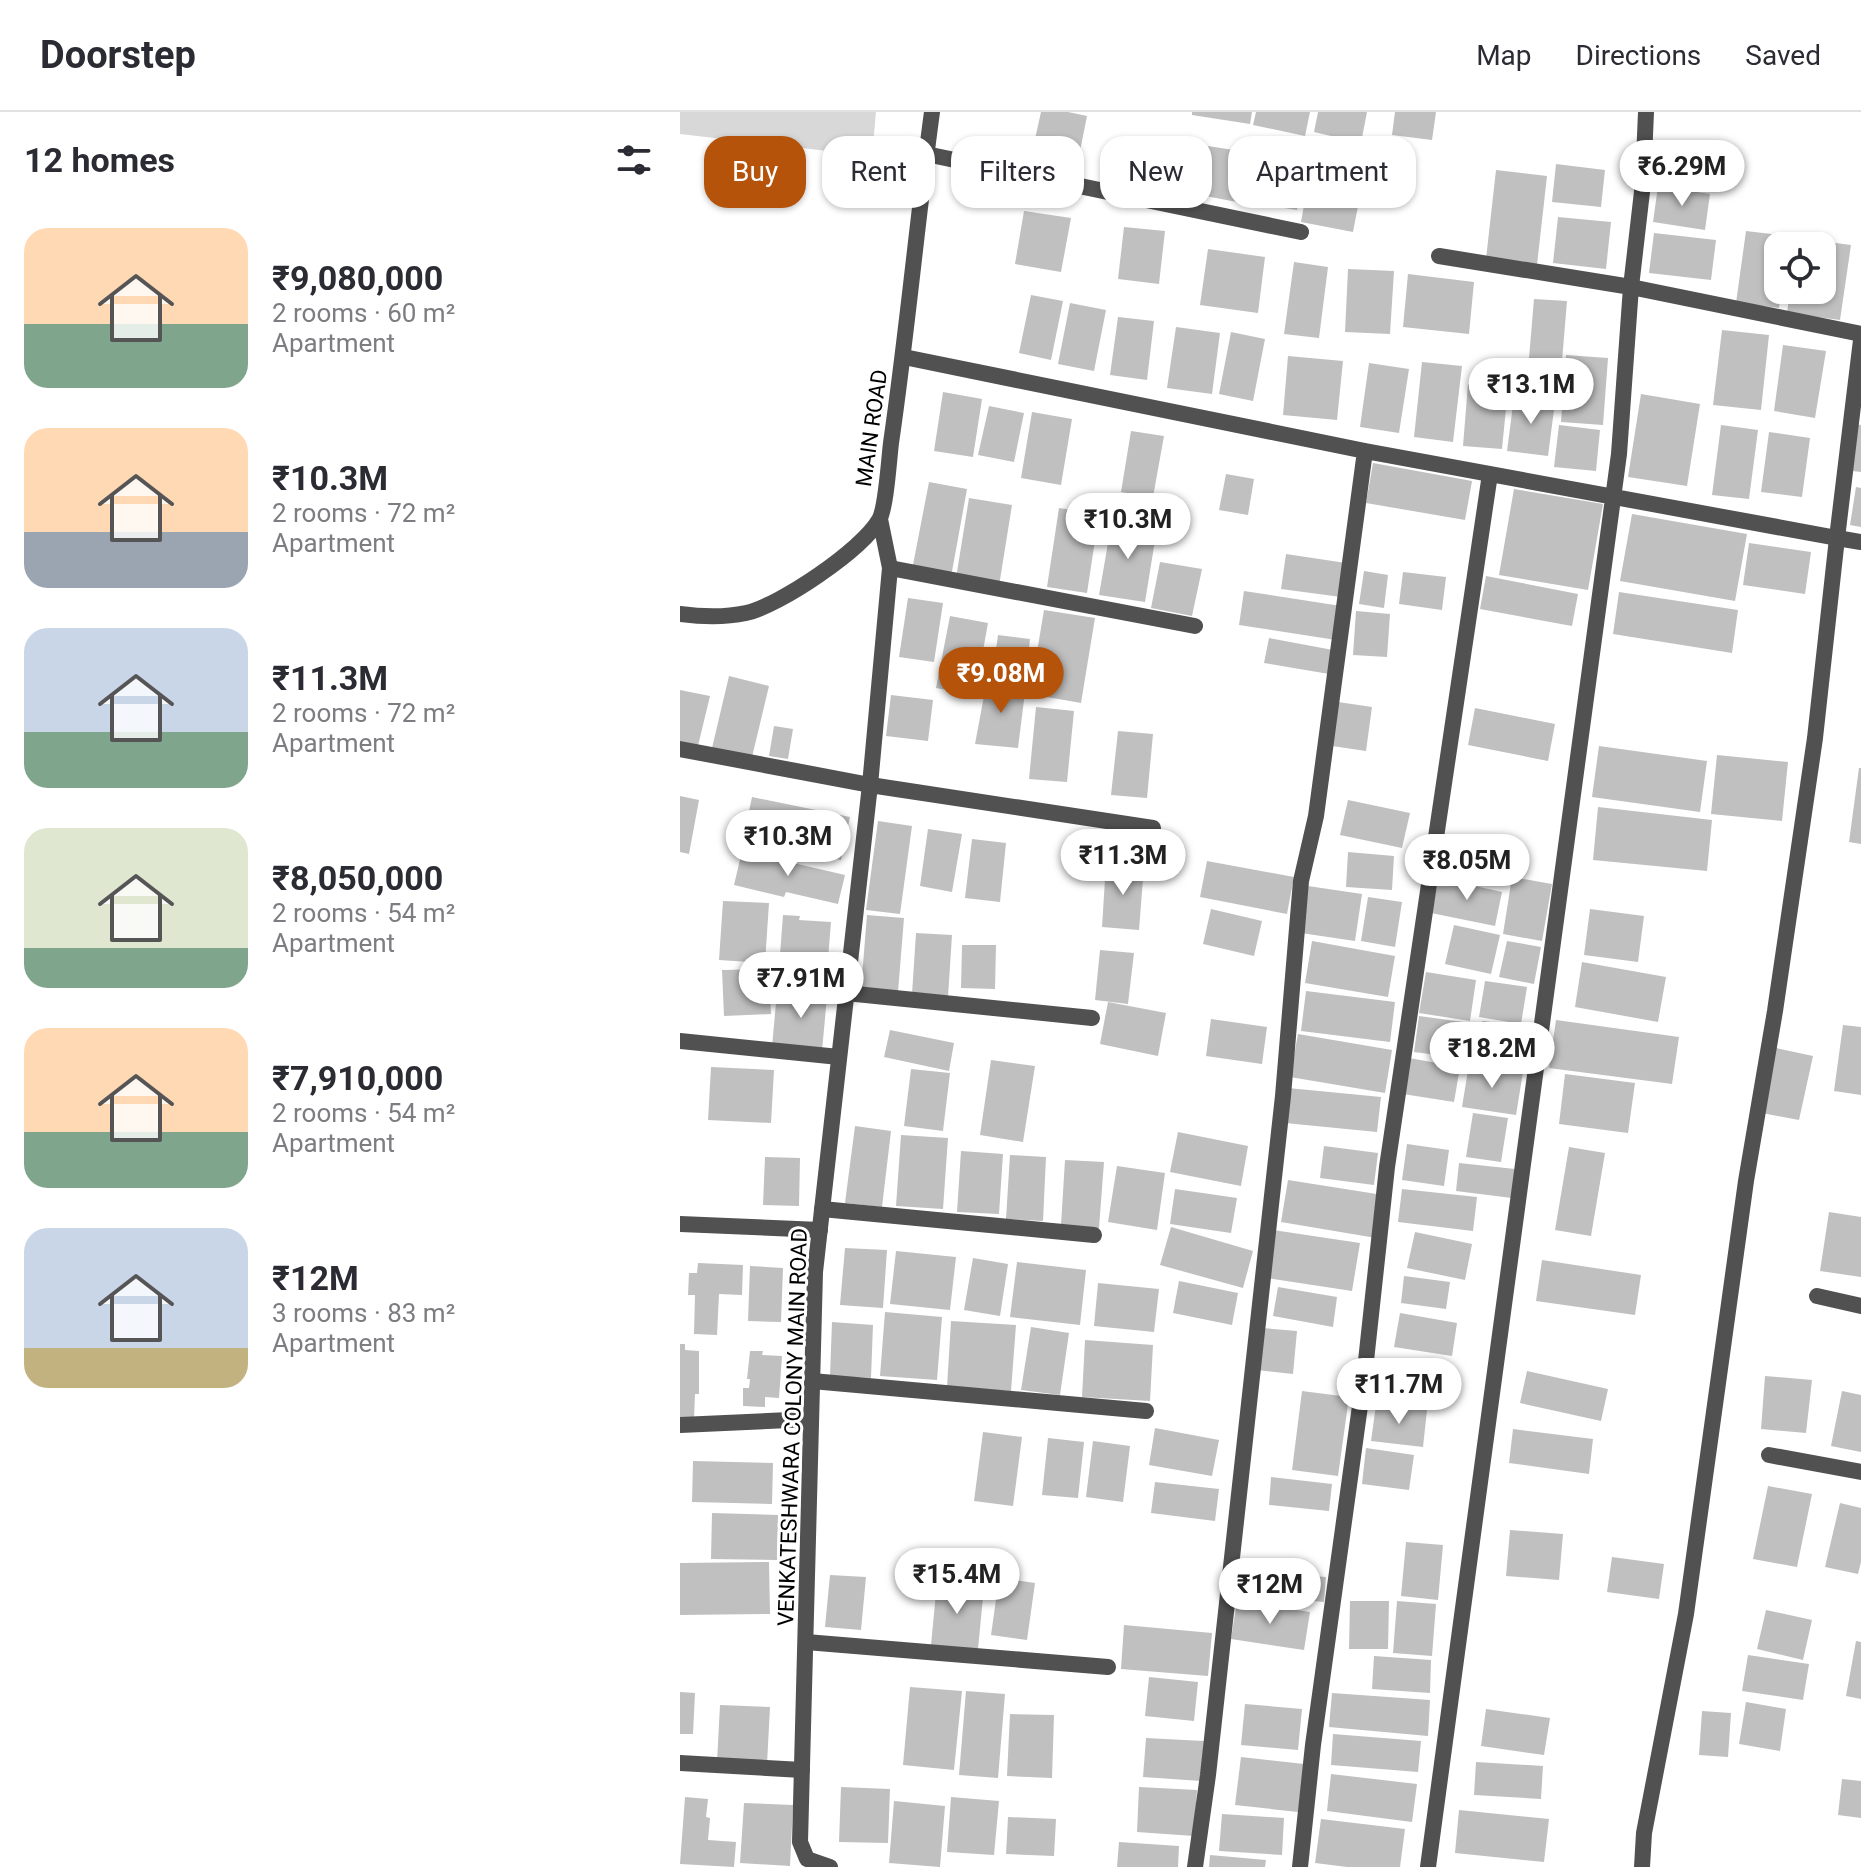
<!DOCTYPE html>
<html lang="en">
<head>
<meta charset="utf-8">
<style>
  :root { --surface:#fff; --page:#f7f7f7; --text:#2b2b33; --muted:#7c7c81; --line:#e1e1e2; --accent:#b45309 }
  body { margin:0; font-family:Roboto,sans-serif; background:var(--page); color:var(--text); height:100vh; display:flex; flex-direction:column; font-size:30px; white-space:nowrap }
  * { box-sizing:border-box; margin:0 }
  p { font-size:26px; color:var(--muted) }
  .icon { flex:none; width:44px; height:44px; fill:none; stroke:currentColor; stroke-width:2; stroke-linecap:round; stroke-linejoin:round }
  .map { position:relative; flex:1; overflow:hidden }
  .panel { display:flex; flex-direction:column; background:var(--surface); width:680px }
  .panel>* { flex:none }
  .guide { position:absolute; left:24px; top:24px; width:760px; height:72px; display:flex; gap:16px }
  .fabs { position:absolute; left:1084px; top:120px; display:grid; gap:16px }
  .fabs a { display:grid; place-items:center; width:72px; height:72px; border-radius:16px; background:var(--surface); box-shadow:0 2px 6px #0004; font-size:40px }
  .price { position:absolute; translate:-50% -68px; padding:0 18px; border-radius:28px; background:#fff; color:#222; font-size:26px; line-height:52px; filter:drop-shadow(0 2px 4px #0008) }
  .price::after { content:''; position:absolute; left:50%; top:48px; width:24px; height:18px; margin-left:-12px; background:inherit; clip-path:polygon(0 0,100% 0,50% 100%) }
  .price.active { background:var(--accent); color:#fff }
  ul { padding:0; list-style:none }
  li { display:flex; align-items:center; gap:24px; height:200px; padding:0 24px }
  li span { display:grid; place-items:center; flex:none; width:224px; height:160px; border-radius:24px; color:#555 }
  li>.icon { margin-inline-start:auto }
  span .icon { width:96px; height:96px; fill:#fffc; stroke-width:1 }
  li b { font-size:34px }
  h2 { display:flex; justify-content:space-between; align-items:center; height:96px; padding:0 24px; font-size:34px }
  .pill { padding:0 28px; border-radius:24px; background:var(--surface); box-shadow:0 2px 6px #0004; font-size:28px; line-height:72px }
  .pill.active { background:var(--accent); color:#fff }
  header { display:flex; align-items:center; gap:48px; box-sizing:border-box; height:112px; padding:0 40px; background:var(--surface); border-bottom:2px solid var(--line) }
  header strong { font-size:38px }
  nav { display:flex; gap:44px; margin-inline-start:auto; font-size:28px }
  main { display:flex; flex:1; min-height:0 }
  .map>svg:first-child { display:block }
</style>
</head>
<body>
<header>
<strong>Doorstep</strong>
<nav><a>Map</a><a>Directions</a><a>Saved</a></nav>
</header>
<main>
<section class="panel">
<h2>12 homes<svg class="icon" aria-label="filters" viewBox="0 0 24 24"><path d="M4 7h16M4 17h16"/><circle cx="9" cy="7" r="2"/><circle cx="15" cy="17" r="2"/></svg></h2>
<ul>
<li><span style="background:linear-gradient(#ffd9b3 60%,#7fa58c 0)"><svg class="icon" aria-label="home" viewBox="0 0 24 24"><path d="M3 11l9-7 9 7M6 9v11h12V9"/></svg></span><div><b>₹9,080,000</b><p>2 rooms · 60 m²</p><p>Apartment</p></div></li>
<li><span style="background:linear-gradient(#ffd9b3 65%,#9aa5b1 0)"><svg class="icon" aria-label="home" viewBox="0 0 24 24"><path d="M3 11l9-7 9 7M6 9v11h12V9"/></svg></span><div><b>₹10.3M</b><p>2 rooms · 72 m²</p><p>Apartment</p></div></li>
<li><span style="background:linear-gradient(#c9d6e8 65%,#7fa58c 0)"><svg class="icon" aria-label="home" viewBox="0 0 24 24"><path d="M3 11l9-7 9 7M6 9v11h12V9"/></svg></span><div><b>₹11.3M</b><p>2 rooms · 72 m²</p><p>Apartment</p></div></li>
<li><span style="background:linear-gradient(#dfe7d0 75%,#7fa58c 0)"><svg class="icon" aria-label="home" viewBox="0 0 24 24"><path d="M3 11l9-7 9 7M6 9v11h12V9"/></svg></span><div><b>₹8,050,000</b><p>2 rooms · 54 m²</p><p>Apartment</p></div></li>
<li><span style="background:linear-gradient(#ffd9b3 65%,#7fa58c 0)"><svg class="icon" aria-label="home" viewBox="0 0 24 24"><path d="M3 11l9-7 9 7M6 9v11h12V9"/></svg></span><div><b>₹7,910,000</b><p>2 rooms · 54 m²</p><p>Apartment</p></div></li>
<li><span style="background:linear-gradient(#c9d6e8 75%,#c2b280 0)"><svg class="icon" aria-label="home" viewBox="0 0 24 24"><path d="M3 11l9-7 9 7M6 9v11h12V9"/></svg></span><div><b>₹12M</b><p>3 rooms · 83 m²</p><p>Apartment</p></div></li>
</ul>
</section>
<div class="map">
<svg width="1181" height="1755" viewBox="0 0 1181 1755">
  <rect width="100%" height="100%" fill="#fff"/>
  <path fill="#d8d8d8" d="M0 0H196L192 44 0 22Z"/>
  <path fill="#c0c0c0" d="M361 0H388L407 4 395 64 349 54Z
    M512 0H572L570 12 512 3Z
    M576 0H630L625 24 573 13Z
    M638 0H687L681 31 634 20Z
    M715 0H756L752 28 712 23Z
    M528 34 566 40 557 90 520 83Z
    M579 42 624 48 617 98 572 91Z
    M632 48 685 58 673 120 621 110Z
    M876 52 925 58 921 95 872 90Z
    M816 58 867 64 857 153 806 147Z
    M978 74 1030 82 1025 118 973 110Z
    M344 99 391 106 381 160 335 152Z
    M878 105 931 110 926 157 873 151Z
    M444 115 485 119 479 172 438 167Z
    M1066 119 1108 124 1107 134H1098V178H1101L1099 196 1056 191Z
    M974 121 1036 128 1031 168 969 161Z
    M1118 126 1171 133 1160 208 1107 201 1110 178H1142V134H1116Z
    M528 137 585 145 578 201 520 193Z
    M614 150 648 155 639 226 604 222Z
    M668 157 714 159 710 222 665 220Z
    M728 162 794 170 789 222 723 215Z
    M351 183 383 189 371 248 339 241Z
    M854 187 887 189 882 249 849 246Z
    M390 191 426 198 414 259 378 252Z
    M438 205 474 209 467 268 430 263Z
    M496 215 540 221 532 282 487 276Z
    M1042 218 1089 223 1081 298 1033 293Z
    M551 220 585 227 573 289 539 282Z
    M1103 233 1146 239 1135 306 1094 299Z
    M886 243 928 246 923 313 881 310Z
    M608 244 663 249 657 308 603 303Z
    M742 250 782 254 773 330 734 325Z
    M689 251 729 257 719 321 680 315Z
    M788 272 828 276 822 337 783 334Z
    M263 280 302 287 293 345 254 339Z
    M961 282 1020 292 1007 374 948 365Z
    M834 285 875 290 868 344 827 339Z
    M309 294 344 301 334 350 298 343Z
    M352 300 392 307 381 373 341 366Z
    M1176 312 1181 313V360L1172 359Z
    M879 313 920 318 916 359 874 355Z
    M1041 313 1078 318 1069 387 1032 383Z
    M451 319 484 324 473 385 441 380Z
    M1089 320 1130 326 1122 385 1081 380Z
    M693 351 792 369 785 408 686 391Z
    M546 362 574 367 568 403 539 398Z
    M249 370 287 377 271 465 232 458Z
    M1176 375 1181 376V415L1170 413Z
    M834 377 923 392 908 478 819 463Z
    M289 386 332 393 319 474 276 466Z
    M379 396 419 402 407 481 367 475Z
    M952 402 1067 422 1055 489 940 469Z
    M432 408 477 416 465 490 419 483Z
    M1069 431 1131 440 1125 482 1063 473Z
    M606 442 666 451 661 485 601 477Z
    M480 450 522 457 512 504 471 496Z
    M684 459 708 463 704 496 679 492Z
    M723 460 766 465 762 498 719 492Z
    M806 464 898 482 892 514 800 497Z
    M564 479 661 494 656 528 559 513Z
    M939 480 1058 498 1052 541 933 522Z
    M228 486 263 491 254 550 219 545Z
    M364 498 415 506 401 591 350 582Z
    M676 499 710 502 707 545 673 543Z
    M270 504 308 511 295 583 256 576Z
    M318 523 350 527 346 564 313 560Z
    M589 526 653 538 649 562 584 551Z
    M49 564 89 574 72 645 32 636Z
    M307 568 346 572 338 636 295 632Z
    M0 578 30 584 17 638 0 634Z
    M211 583 253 588 248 629 206 624Z
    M658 590 692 595 686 639 652 634Z
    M356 595 394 599 387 670 349 667Z
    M795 596 875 612 868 649 788 633Z
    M94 614 113 617 108 647 89 644Z
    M438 619 473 622 467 686 431 683Z
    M919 634 1027 649 1020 700 912 685Z
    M1037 643 1108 650 1102 709 1031 702Z
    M1179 656H1181V732L1169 730Z
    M0 684 19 688 9 742 0 740Z
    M72 685 170 705 161 748 63 727Z
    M668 688 730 701 722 736 660 723Z
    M918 695 1032 708 1027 759 913 748Z
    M198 709 232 714 220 802 186 798Z
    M248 717 282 722 272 780 240 774Z
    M766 723 830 736 823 771 759 757Z
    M292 727 326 731 320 790 285 786Z
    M62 739 165 763 158 792 106 780 104 785 54 773Z
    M668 740 714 744 712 778 666 775Z
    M527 749 614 765 607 802 520 785Z
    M426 752 464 754 459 818 422 815Z
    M832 765 872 772 862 829 823 822Z
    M759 766 822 780 815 814 751 801Z
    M628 774 682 782 675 829 621 821Z
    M688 785 722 790 715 835 681 829Z
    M43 789 89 791 85 851 39 848Z
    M531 797 582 809 574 844 523 832Z
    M910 797 964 804 958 850 904 843Z
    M103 803 120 804 119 808 151 810 147 859 99 856Z
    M187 803 224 806 218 880 181 877Z
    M774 813 820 823 811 862 765 852Z
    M236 821 272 823 268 885 232 882Z
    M632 829 715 844 708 885 625 871Z
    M827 829 861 835 854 872 819 865Z
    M282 833H316L315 877 281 876Z
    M420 838 454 841 448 892 415 888Z
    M902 850 986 865 978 910 895 895Z
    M89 857 91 902 44 904 42 858Z
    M746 860 796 868 790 909 739 901Z
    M805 869 847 875 841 912 799 905Z
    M131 872 148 874 142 939 92 935 97 880 130 883Z
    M626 879 715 890 710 930 621 919Z
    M428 890 486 901 478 944 420 932Z
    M739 904 791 911 787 947 734 940Z
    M531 907 587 915 582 952 526 944Z
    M876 908 999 925 992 972 869 956Z
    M802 909 847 914 843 952 798 947Z
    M1163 913 1181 915V983L1154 979Z
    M210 918 274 931 269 959 204 945Z
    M618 922 712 938 705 981 610 965Z
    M1096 936 1133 944 1119 1008 1082 1001Z
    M729 946 780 955 774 990 723 982Z
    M311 948 355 954 343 1030 300 1023Z
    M789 952 843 960 836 1003 782 995Z
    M31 955 94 958 91 1011 28 1008Z
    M231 957 270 961 263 1019 224 1014Z
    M885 962 955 971 948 1021 879 1012Z
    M608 976 701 985 697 1020 605 1011Z
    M793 1001 828 1006 821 1050 786 1045Z
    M175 1014 211 1019 202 1095 165 1091Z
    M498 1020 568 1034 561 1074 490 1060Z
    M221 1023 268 1026 263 1097 216 1094Z
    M727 1032 769 1038 764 1074 722 1068Z
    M644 1034 698 1041 694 1073 640 1066Z
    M889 1035 925 1041 911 1124 875 1118Z
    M281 1039 323 1042 319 1102 277 1100Z
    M330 1043 366 1045 363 1109 326 1107Z
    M85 1045 120 1046 119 1094 83 1093Z
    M385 1048 424 1050 419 1116 381 1113Z
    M779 1051 835 1057 832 1086 776 1079Z
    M437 1054 485 1061 477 1118 428 1110Z
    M608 1068 703 1083 696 1126 601 1110Z
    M495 1077 557 1086 551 1121 490 1112Z
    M722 1077 797 1085 793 1119 718 1110Z
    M1149 1100 1181 1105V1165L1140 1159Z
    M491 1115 573 1139 563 1176 480 1153Z
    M593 1118 680 1131 672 1179 586 1166Z
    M735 1120 792 1132 785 1168 727 1156Z
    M165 1136 207 1138 203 1196 160 1193Z
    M216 1139 276 1145 270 1198 210 1192Z
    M293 1146 328 1152 320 1204 284 1198Z
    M862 1148 961 1163 955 1203 856 1189Z
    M337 1150 406 1158 400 1213 330 1205Z
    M18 1151 63 1153 62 1183 39 1182 37 1223 14 1222 15 1183H8L9 1161H17Z
    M70 1154 103 1156 101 1210 68 1209Z
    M724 1164 770 1170 766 1197 721 1191Z
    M499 1169 558 1181 552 1213 493 1201Z
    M418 1171 479 1177 474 1220 414 1214Z
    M598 1175 657 1185 653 1215 593 1204Z
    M205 1200 262 1205 257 1268 200 1264Z
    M720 1201 777 1211 772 1244 714 1235Z
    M271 1209 336 1213 331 1279 267 1275Z
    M152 1210 193 1213 191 1266 150 1264Z
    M351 1215 389 1221 380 1283 341 1278Z
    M582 1216 617 1219 613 1262 577 1258Z
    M405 1228 473 1233 470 1289 402 1285Z
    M0 1232H5V1238L19 1239V1282H15L14 1308 0 1307Z
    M70 1239H83L82 1243 102 1244 99 1286 85 1285V1295L63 1294V1276H69L70 1267H67Z
    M708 1246 774 1256 768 1295 701 1284Z
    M847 1259 928 1277 921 1309 840 1291Z
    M1085 1264 1132 1268 1126 1321 1081 1317Z
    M622 1279 669 1285 658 1364 612 1358Z
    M1162 1279 1181 1283V1340L1151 1334Z
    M696 1293 747 1298 743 1335 691 1329Z
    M475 1316 539 1328 532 1364 469 1353Z
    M833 1317 913 1327 909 1362 829 1351Z
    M303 1320 342 1325 333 1394 294 1389Z
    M368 1326 404 1330 398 1386 362 1383Z
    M413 1329 450 1334 443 1390 406 1385Z
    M686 1336 734 1343 729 1378 682 1372Z
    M13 1349 93 1351 92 1392 12 1390Z
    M591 1365 652 1372 649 1399 589 1393Z
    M475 1370 539 1377 535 1409 471 1401Z
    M1088 1374 1132 1382 1117 1455 1073 1447Z
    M1160 1391 1181 1396V1450L1178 1462 1145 1455Z
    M32 1401 98 1403 97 1448 31 1447Z
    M830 1418 883 1422 879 1468 826 1464Z
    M726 1430 763 1433 758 1488 721 1484Z
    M932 1445 984 1452 979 1487 927 1480Z
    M89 1450 90 1502 0 1503V1451Z
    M553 1457 646 1465 644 1490 551 1481Z
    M150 1463 186 1465 181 1518 145 1515Z
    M319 1466 355 1471 347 1528 311 1523Z
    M257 1470 304 1475 298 1537 251 1533Z
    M557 1489 630 1500 624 1538 551 1527Z
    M670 1489H709L708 1537H669Z
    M717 1489 756 1492 752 1544 713 1541Z
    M1086 1498 1132 1508 1123 1548 1077 1537Z
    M444 1513 532 1521 528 1564 441 1557Z
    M1176 1529 1181 1530V1587L1166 1584Z
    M1068 1543 1129 1552 1123 1588 1062 1579Z
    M694 1544 751 1548 750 1581 692 1577Z
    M469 1565 518 1570 514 1609 465 1604Z
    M230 1575 282 1579 274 1658 223 1653Z
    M286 1579 325 1582 318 1666 279 1663Z
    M0 1580 15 1581 13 1622H0Z
    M652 1581 750 1588 748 1624 649 1615Z
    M1066 1590 1106 1597 1100 1639 1059 1632Z
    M565 1592 622 1597 618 1638 561 1633Z
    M40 1593 90 1595 87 1652 37 1650Z
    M806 1597 870 1606 864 1643 801 1634Z
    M1022 1599 1051 1601 1048 1645 1019 1643Z
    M330 1602 374 1603 372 1666 327 1664Z
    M653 1622 741 1629 738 1660 651 1653Z
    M466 1626 524 1629 521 1669 463 1665Z
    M561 1645 624 1652 618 1700 555 1693Z
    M796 1650 863 1654 861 1687 794 1683Z
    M651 1662 737 1672 732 1710 647 1699Z
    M1162 1667 1181 1669V1706L1158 1703Z
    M161 1675 210 1677 208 1731 159 1730Z
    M459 1675 517 1678 514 1724 457 1720Z
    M5 1685 28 1687 26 1705 30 1706 28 1728 56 1730 54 1755 0 1752Z
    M271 1685 319 1689 314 1743 267 1740Z
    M214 1689 265 1694 260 1755 209 1751Z
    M64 1691 113 1693 110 1754 60 1751Z
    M779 1698 869 1707 864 1750 775 1741Z
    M542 1702 604 1706 602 1743 539 1739Z
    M328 1705 376 1707 374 1744 326 1742Z
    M641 1707 725 1717 720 1755H667L635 1751Z
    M439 1730 499 1734 498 1755H437Z
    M530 1743 586 1748 585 1755H529Z"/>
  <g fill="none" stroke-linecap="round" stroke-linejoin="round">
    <path stroke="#515151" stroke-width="16" d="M246 42 621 120
      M759 144 951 175 1181 222
      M224 245 685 339 1157 426 1181 228
      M210 456 515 514
      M0 637 190 673 473 716
      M166 881 412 906
      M0 929 159 945
      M142 1097 414 1123
      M0 1112 140 1118
      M1137 1184 1181 1194
      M132 1269 466 1299
      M0 1313 131 1307
      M1089 1343 1181 1360
      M126 1530 428 1555
      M0 1651 122 1658
      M515 1755 528 1663 603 984 621 769 636 704 685 339
      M620 1755 633 1633 685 1258 707 1055 810 362
      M748 1755 939 342 951 175 963 71 966 0
      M962 1755 964 1721 1006 1502 1066 1069 1095 899 1135 626 1157 426 1181 430"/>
    <path stroke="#515151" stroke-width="16" d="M0 502C23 505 43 506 66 501 99 494 182 438 199 408 206 397 209 347 211 331 227 221 237 110 252 0
      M150 1755 127 1747 120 1730 135 1160 190 673 210 456 200 407"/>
  </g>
  <g text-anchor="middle" stroke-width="6" stroke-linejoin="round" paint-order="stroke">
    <g font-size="22" fill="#000" stroke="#fff">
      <text transform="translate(191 316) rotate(-82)" y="8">MAIN ROAD</text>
      <text transform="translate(112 1315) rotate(-88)" y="8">VENKATESHWARA COLONY MAIN ROAD</text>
    </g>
  </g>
</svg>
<div class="fabs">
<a><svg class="icon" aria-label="locate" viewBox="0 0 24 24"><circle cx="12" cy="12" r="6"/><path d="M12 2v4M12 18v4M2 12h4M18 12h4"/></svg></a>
</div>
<b class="price" style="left:1002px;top:96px">₹6.29M</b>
<b class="price" style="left:851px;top:314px">₹13.1M</b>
<b class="price" style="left:448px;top:449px">₹10.3M</b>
<b class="price active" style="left:321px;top:603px">₹9.08M</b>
<b class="price" style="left:108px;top:766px">₹10.3M</b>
<b class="price" style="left:443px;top:785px">₹11.3M</b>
<b class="price" style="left:787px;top:790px">₹8.05M</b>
<b class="price" style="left:121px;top:908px">₹7.91M</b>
<b class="price" style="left:812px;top:978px">₹18.2M</b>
<b class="price" style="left:719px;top:1314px">₹11.7M</b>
<b class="price" style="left:277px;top:1504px">₹15.4M</b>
<b class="price" style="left:590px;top:1514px">₹12M</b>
<div class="guide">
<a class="pill active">Buy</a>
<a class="pill">Rent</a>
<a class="pill">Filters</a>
<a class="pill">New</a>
<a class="pill">Apartment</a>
</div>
</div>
</main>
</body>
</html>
